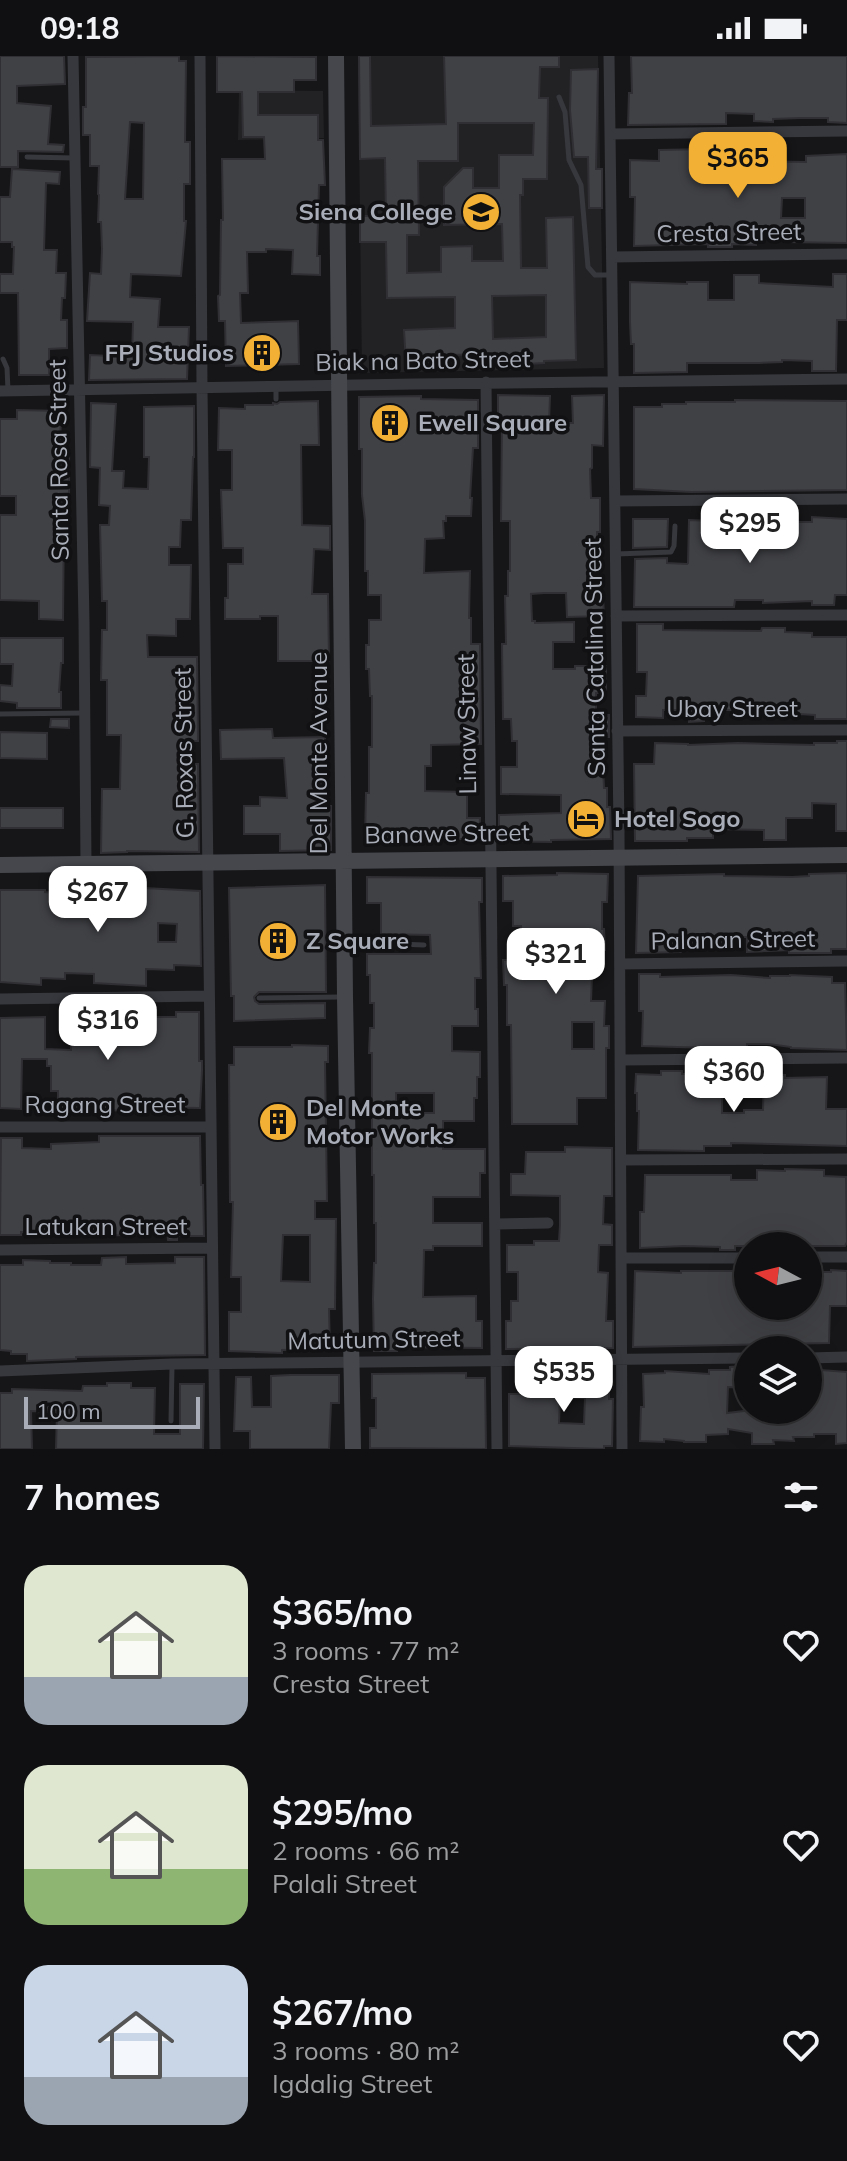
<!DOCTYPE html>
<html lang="en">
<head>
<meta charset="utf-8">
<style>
  :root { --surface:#101012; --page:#1e1e20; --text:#f1f3f6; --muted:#9c9d9f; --line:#303032; --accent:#f2b134 }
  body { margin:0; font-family:Mulish,sans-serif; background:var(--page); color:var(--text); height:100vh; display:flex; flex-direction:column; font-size:30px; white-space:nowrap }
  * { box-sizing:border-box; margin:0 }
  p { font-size:26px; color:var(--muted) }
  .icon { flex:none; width:44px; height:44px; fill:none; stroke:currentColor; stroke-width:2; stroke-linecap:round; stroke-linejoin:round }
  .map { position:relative; height:1393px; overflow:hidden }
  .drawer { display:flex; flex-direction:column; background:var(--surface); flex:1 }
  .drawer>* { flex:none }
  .needle { width:52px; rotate:277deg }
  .controls { position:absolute; left:734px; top:1176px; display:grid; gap:16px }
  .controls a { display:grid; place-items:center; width:88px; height:88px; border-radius:50%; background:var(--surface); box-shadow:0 8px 32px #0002,0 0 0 2px var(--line); font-size:40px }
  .scale { position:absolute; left:24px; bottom:20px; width:176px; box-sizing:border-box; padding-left:8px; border:4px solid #a8adb8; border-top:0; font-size:22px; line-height:28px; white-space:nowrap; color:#a8adb8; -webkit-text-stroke:6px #111113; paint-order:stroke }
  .price { position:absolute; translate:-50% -68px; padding:0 18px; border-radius:16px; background:#fff; color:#222; font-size:26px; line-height:52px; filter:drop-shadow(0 2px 4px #0008) }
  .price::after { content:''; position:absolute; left:50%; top:48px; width:24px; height:18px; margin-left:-12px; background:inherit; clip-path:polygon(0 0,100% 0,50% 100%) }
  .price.selected { background:var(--accent); color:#111 }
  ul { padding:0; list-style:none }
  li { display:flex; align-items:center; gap:24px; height:200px; padding:0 24px }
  li span { display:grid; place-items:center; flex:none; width:224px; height:160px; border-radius:24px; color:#555 }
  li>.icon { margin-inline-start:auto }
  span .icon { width:96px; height:96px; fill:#fffc; stroke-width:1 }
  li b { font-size:34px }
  h2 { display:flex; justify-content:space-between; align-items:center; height:96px; padding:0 24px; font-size:34px }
  .status { display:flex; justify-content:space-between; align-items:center; height:56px; padding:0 40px; background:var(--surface); direction:ltr }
  .status svg { height:22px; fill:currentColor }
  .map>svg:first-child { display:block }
</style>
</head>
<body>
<div class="status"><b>09:18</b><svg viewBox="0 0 49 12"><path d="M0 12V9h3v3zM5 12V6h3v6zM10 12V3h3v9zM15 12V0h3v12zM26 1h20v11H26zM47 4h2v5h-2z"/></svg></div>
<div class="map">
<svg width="847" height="1393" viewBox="0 0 847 1393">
  <rect width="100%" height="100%" fill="#161618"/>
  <path fill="#222225" d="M358 0H598L604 312 362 317Z
    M239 34 323 35 324 82 238 84Z"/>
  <path fill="#404145" stroke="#303034" stroke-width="2" fill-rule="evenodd" d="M0 0H64L65 28 17 30V47L51 50 48 88 64 89 63 96 18 95V111H0Z
    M179 0V5H186L185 86H190V128H184V165H186L181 220 131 218 130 241 160 243 158 271H189L187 323 89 324 90 299 132 301 133 266 87 265 90 217 101 218 102 193 101 166H98L99 139 98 138 99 110H90V79H83V51H86V1ZM130 66 144 67 143 143H125Z
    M217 0 316 1V24H294V36H258V59H318V84H323L325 129H319L317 200H320V219L292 218 293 194 266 193V196H247L248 237H240L241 267 298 265 299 308 226 310 225 265H219L218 240 220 239 221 164H223L222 103H265L264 81H243L242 36H217Z
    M359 0H370L371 70 446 68 444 0H559V11H540L539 42H548L547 123H523V139H520L521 212H547L546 162 573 161 576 304 544 305V307L507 309V298L444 299 445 305 406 307 404 274 455 272V241L387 242 386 186H360V160H386L385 102 360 103ZM458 67H534L533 99H499V132H473V112H463L444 131V169L502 168 503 205H472V190L441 191V216L407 217V179H419L418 105H458ZM546 239V281L493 283 492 240Z
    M631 0H847V67L828 66V62H800L773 63V66L754 65V58L726 57V68L628 69 629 37H632Z
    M598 13 596 113H602V152H589L588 101H574L570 54 571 14Z
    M707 93V107L728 109H752V105L806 106V100L847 98V187L785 186V181H756V189L732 188V191H708V188L634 190 635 141H630V104L659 105V94ZM782 142H805V162H781Z
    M12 113 60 116 59 128 46 127 44 194H57L56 217H66L65 242H62L61 264H67V292L49 293V319H19L18 237H0V218H13L14 191H12V186H0V141H10Z
    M833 218H847V264H837L836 315H812V305L782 304V306L759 307H687V316L634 317V288H631L630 266V226L687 228V226H708V244H734V219H759V227L833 231Z
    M498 339 550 340 549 367H573L572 340 604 339 603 390 592 389V412L590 413 591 442H600V476H597V489H592V515H595V540H603L604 560 567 561 566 537H544L531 538 532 565H535V567L574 566V586H553V613H575V610H606V637H596V659H609V681H603V710L604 732H607V751H610L611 783 551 784V786L499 785V759L561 757V739L501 738V711H517V685H512L511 663H503L502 588H506L505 540H508V515H510V465H501L502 366H498Z
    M421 340V343L478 344V392H473L470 442H472L471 460H446V465H443L444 482 425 483 424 517 470 515 469 562H471V588H480L481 688 431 689V710H425V735L467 736V762H480L479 783H431V786H373V782H365L366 737H369V691H372V640H370L369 613H366V589H369V564H381V539H368V515H365V465L362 439V393H359V341Z
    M735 344 847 345V434L691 436 634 433V351H662V348H686V346H735Z
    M318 345 319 389H301L302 469 330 470V494L314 493 312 538H328L329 605H278V560H260V563H225V542H228V508H243V492H223L221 434H232V394H218L219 352 245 353V349H273V347L277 348 280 346Z
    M91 347 116 348 112 415H124L123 432 148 433 149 401H144V351L194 350V401H193L191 464H181L180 491H169V509H191L190 563H176V580L147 579 148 601H197L198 685H194V708H198L199 796 127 795V796L101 797 102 733H120L121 679H107V624H101L102 574H107V545H102L100 469H109L110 450 99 449 100 412 90 411Z
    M17 354 61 355 60 395 69 396V458H64L63 564 39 563V545L0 544V459H16V440H0V363H17Z
    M713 461H736V466H812V461L847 463V539H835L834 549H812V545L763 547V544H735L734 551H634L635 503 667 502V507L687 508 688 507 689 464 713 465Z
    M633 463H668L667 491 633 492Z
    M637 568H663V574L761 575 762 572H785V576L812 577V581H847V663H815V659L799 658 740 659V654H704V665L689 666V654H663V662L636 661V640H646L647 616H637Z
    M0 582H63V607H61L59 636H61V652H17V647L0 645V629L12 630 13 608H0Z
    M51 663H69V672L50 671Z
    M272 673 273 682 325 681 326 750H331V794L280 795V778H244V750H260V741L287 742 284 702 221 703 220 674Z
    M0 676 47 677V703L0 702Z
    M837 685H847V775H836V748L812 747V762H786V784H764V774L713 773V782H687V785H635L634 708H654L655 687 688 688V689L738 687 814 689V687H837Z
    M0 752H63V772H0Z
    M557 817 608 818 607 846H602V873H604L605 894H596L595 919H592L591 945H605L604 970H609V992H606V1042H577V1068H512L511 969H507V929H504L503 904H523L521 870H513V845H503V820L557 819ZM572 966H594V993H572Z
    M847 817V893H831V897H789V894L747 896V881H724V891H681V896L636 897 638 820 724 818V820L792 821 809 820V818Z
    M367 821 482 822V846H479L481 922H475V953H478V970H452V995L480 996V1021H477V1042H474V1065H443V1093H485V1117H480V1141H433V1167H482V1190H433V1194H424L423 1241 476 1240V1265H482V1292L397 1291V1295H374L373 1243 374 1207H376V1167H374V1119H372V997H369L370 972H374V947H370V919H367V898H431L430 879 381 878V847H367ZM396 1037H434V1057H420V1062H396Z
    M325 829 326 936H259L254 941 255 945 259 948 325 947V962L234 965V940H231L229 832Z
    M125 831 200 835 201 910 174 909V914L146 913V930L94 927V918L65 917V923L41 922V929L0 926V834H45V836L74 839V834H125ZM158 867 177 868 176 886H158Z
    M639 918H660V921L731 919 770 922V920H790V919L832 921V927H845L847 994 791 992V991L769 988H747V993L642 990 643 955H639Z
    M72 955H119V961H176V956H199V1005H202V1015L200 1052 140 1051V1055L94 1054V1057L58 1056V1035H51V1010H47V1003H22L21 1053 0 1052V962L45 961V993L71 994Z
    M292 989 328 990V1006H325L327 1145H315V1163H336L335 1253H329L330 1293 282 1294V1297L229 1295V1256H241V1221H231L233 1146H230L229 1009H234V991H292ZM283 1179H310V1226L281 1225Z
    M661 1015H682V1018H722V1057H744V1054H763L764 1018 785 1019V1022L827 1021 826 1053H847V1090L731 1087V1090H704V1095L638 1094 639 1055H637V1037H635L636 1018 661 1019Z
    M99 1080H200L201 1129H203L204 1180H177V1184H168L167 1172 139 1173V1179H124L102 1180V1177L21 1176V1179H0L1 1082H22V1092L51 1093V1088L99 1086Z
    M565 1091 612 1092V1140H604L603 1168 612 1169V1189H599L598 1216 608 1217 606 1265H613V1292L506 1293V1265H511V1245H518V1216H507V1189H534V1185H559L560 1169V1140L511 1139V1118H525L526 1096H565Z
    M785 1113 824 1114V1120L846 1121 847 1186 845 1190H787V1187H768V1190H735V1194H720V1191L684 1190 640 1192V1156H644L645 1119H731V1124H757V1114L785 1115Z
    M126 1201V1208L175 1207V1201H204L205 1299 76 1301V1303L27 1305V1298H11V1295L0 1294V1209H23V1204L50 1205V1207H71V1209H101L102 1202Z
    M831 1214 847 1215V1250H830L829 1287 633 1291 635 1215 681 1217V1215H741V1217H748V1250H809V1216H831Z
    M748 1310V1332L728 1331 727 1357 752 1354H808V1313L847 1316V1387L836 1388V1378H814V1381H793L794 1385 773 1384 774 1388H752V1377L728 1373V1378L706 1379V1386H684V1385L664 1383V1386L640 1385 641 1351H644L643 1318 665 1317V1315L709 1318V1314H730V1311Z
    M466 1317V1322H485L486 1393 370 1392V1372H376V1342H372V1318Z
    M563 1318 609 1319V1343H613L612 1390H604V1393L509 1390V1338H538L539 1324H562ZM560 1341 585 1342 584 1368 559 1367Z
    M290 1319H339V1347H331L329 1393H250V1375H234L236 1321H251L252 1351H271V1320Z
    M107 1327H131V1332H155L154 1378H180V1328H204L203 1393H56L57 1356 31 1355 32 1393H0V1337H12V1333L82 1335 83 1330H107Z"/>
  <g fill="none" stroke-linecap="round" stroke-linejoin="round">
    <path stroke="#37383d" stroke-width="5" d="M559 41 565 56 569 104 581 129 588 211 595 219H611
      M27 101 74 102
      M3 303 7 312 8 334
      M276 343V332
      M616 498 671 496 674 490 675 470
      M0 658 84 657
      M346 886 424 889
      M259 942 340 941
      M171 1365 172 1310"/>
    <path stroke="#37383d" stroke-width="11" d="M73 0 84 566 86 807
      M200 0 202 332 215 1393
      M609 0 619 775 622 1393
      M610 78 847 75
      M612 201 847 198
      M486 326 497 1393
      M0 335C282 330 565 325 847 323
      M615 445 847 443
      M616 560 847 559
      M617 675 847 674
      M620 908 847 905
      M0 943 209 940
      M621 1004 847 1002
      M0 1071H211
      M621 1104 847 1103
      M495 1168 548 1167
      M0 1194 212 1192
      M808 1201H847
      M622 1202H748
      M808 1302 847 1301
      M0 1315 172 1308 748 1302"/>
    <path stroke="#45474d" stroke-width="16" d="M336 0 345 941 353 1393
      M0 809 847 799"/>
  </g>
  <defs>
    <g id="university-disc" transform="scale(2)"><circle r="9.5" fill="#f2b134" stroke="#111113"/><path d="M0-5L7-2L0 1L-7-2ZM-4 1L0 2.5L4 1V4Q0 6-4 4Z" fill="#111"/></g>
    <g id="building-disc" transform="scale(2)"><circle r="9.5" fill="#f2b134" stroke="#111113"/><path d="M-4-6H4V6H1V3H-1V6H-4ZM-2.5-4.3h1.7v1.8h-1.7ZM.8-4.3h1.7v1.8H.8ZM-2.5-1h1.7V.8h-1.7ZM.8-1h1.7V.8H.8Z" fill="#111"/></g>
    <g id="hotel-disc" transform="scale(2)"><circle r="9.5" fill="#f2b134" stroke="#111113"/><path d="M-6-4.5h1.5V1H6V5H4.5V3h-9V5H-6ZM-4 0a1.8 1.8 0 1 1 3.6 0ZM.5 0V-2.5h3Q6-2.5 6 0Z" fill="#111"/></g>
  </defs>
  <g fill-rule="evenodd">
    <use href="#university-disc" x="481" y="156"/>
    <use href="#building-disc" x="262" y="297"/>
    <use href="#building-disc" x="390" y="367"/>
    <use href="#hotel-disc" x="586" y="763"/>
    <use href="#building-disc" x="278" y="885"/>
    <use href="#building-disc" x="278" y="1066"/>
  </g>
  <g text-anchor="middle" stroke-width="7" stroke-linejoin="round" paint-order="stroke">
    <g font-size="24" font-weight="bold" fill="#a8adb8" stroke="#111113" text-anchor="start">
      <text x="453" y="164" text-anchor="end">Siena College</text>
      <text x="234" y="305" text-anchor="end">FPJ Studios</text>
      <text x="418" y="375">Ewell Square</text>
      <text x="614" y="771">Hotel Sogo</text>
      <text x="306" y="893">Z Square</text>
      <text x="306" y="1060">Del Monte<tspan x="306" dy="28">Motor Works</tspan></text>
    </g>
    <g font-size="24" fill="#a8adb8" stroke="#111113">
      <text transform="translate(729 177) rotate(-1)" y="8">Cresta Street</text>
      <text transform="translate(423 305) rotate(-1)" y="8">Biak na Bato Street</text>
      <text transform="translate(59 404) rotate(-91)" y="8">Santa Rosa Street</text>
      <text transform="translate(595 601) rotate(-91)" y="8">Santa Catalina Street</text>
      <text x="732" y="661">Ubay Street</text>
      <text transform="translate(467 668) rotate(-91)" y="8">Linaw Street</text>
      <text transform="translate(184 697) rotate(-91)" y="8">G. Roxas Street</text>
      <text transform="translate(319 697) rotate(-90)" y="8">Del Monte Avenue</text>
      <text transform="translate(447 778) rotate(-1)" y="8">Banawe Street</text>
      <text transform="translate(733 884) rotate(-1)" y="8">Palanan Street</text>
      <text x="105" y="1057">Ragang Street</text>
      <text x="106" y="1179">Latukan Street</text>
      <text transform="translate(374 1284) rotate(-1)" y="8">Matutum Street</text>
    </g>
  </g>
</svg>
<div class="controls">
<a><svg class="needle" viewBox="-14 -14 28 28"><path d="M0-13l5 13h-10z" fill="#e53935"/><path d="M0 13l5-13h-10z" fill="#9c9d9f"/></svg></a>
<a><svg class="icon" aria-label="layers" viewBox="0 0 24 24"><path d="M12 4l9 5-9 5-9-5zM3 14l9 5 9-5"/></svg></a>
</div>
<div class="scale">100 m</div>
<b class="price selected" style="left:738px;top:144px">$365</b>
<b class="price" style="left:750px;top:509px">$295</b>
<b class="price" style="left:98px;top:878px">$267</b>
<b class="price" style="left:556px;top:940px">$321</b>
<b class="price" style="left:108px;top:1006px">$316</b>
<b class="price" style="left:734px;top:1058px">$360</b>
<b class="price" style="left:564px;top:1358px">$535</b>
</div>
<section class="drawer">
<h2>7 homes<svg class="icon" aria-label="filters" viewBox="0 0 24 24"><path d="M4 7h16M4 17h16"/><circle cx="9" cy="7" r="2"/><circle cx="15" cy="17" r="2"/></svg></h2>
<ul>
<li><span style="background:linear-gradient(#dfe7d0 70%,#9aa5b1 0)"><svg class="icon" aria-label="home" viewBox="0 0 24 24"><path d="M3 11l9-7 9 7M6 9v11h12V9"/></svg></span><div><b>$365/mo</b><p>3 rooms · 77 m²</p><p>Cresta Street</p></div><svg class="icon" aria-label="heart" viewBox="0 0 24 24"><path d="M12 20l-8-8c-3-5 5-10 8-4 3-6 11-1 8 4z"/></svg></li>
<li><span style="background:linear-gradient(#dfe7d0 65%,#8fb573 0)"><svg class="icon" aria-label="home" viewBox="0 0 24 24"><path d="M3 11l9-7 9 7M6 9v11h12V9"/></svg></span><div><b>$295/mo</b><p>2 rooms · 66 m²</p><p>Palali Street</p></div><svg class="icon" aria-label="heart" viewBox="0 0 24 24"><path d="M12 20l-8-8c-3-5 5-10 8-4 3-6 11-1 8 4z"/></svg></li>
<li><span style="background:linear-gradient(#c9d6e8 70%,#9aa5b1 0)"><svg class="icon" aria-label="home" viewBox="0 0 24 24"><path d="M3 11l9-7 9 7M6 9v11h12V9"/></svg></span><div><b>$267/mo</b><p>3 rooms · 80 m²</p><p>Igdalig Street</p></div><svg class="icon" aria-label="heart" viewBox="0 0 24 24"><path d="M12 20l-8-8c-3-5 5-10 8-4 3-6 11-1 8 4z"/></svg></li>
</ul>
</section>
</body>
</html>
